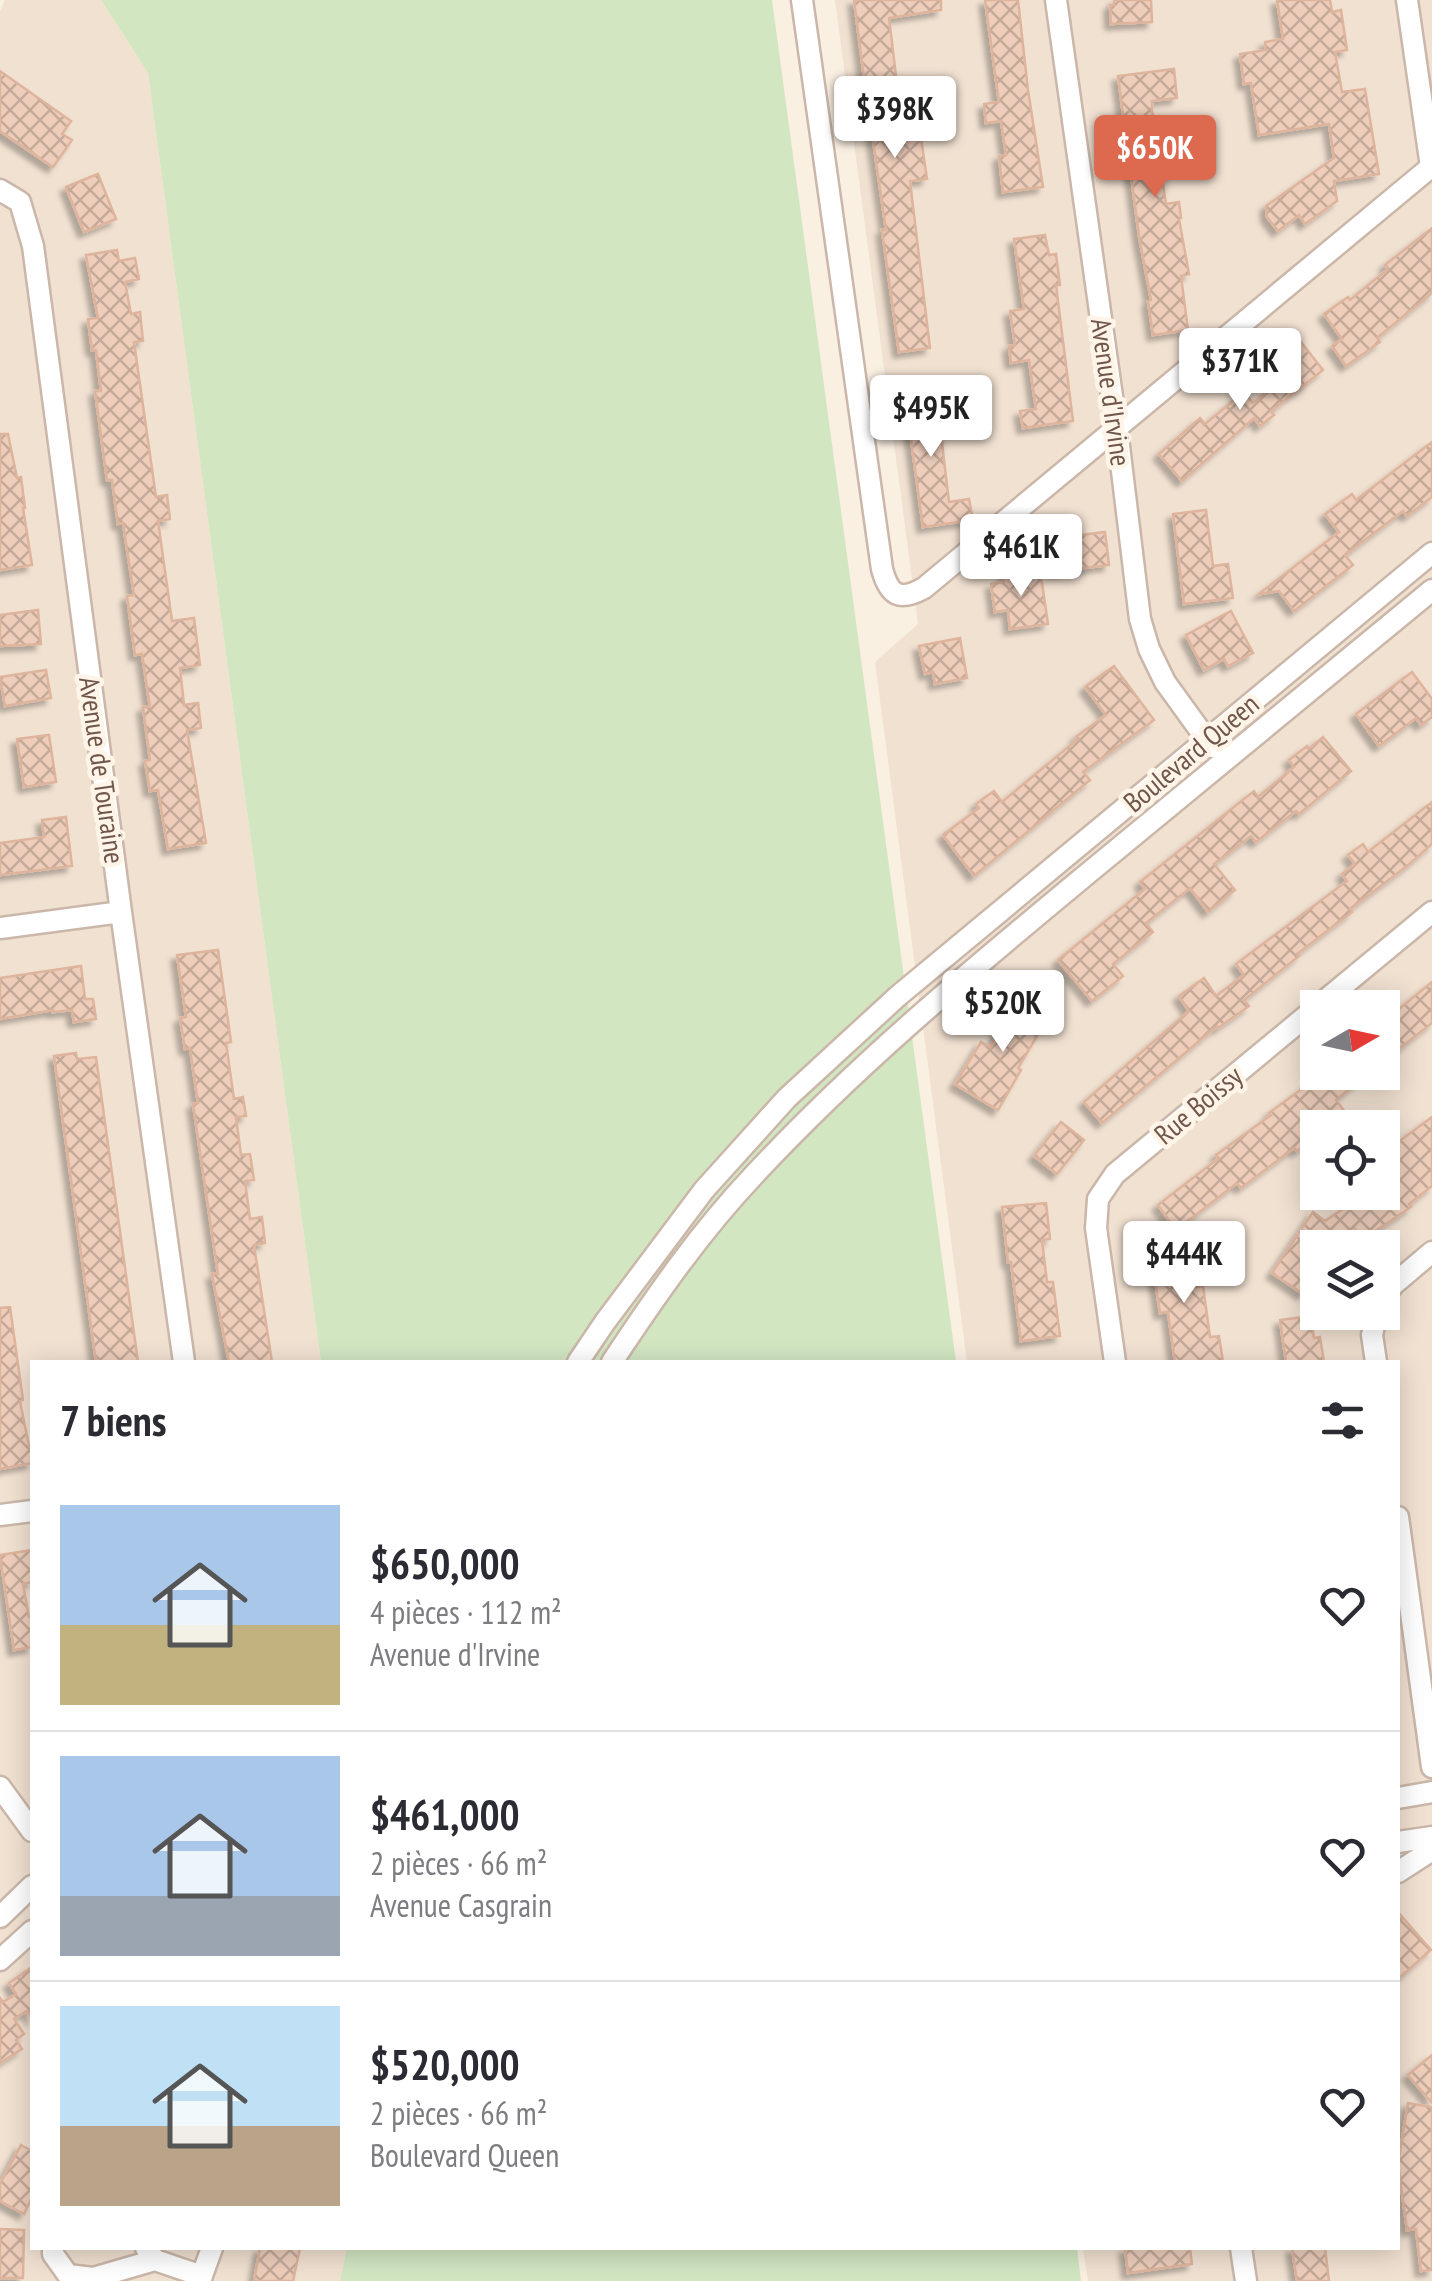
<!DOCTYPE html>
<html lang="fr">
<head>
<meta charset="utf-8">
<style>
  :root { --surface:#fff; --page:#f7f7f7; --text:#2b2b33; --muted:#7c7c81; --line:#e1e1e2; --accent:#dd694e }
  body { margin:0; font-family:"PT Sans Narrow",sans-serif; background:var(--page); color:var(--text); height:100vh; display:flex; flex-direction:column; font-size:38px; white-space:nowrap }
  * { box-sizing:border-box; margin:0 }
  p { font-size:32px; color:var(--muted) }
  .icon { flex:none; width:55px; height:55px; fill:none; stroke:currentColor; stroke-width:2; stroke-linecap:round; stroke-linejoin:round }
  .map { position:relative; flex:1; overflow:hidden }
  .side { position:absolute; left:30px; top:1360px; width:1370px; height:890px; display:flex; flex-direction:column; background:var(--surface); border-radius:0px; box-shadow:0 5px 25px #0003 }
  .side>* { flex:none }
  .needle { width:65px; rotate:81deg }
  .buttons { position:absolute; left:1300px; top:990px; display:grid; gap:20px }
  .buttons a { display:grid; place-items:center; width:100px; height:100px; border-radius:0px; background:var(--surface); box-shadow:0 5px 25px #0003; font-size:50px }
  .price { position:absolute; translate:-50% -85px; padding:0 22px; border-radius:10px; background:#fff; color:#222; font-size:32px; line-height:65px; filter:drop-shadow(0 2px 5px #0008) }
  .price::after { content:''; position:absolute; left:50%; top:60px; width:30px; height:22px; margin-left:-15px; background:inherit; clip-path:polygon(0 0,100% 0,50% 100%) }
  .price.current { background:var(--accent); color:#fff }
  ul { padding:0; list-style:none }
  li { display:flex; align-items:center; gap:30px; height:250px; padding:0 30px }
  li+li { border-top:2px solid var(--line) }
  li span { display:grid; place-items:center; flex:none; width:280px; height:200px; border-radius:0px; color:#555 }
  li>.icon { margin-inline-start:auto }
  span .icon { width:120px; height:120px; fill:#fffc; stroke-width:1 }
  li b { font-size:42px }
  h2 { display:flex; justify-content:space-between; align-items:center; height:120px; padding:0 30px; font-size:42px }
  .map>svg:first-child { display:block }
</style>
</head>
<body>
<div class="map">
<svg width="1432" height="2281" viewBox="0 0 1432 2281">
  <defs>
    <pattern id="building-cross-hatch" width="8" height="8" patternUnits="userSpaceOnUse" patternTransform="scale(2.5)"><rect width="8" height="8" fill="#eecebb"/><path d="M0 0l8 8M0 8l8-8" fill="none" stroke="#c5aa9a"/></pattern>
    <filter id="shadow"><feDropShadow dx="-5.5" dy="5.5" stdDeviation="2.5" flood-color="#0004"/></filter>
  </defs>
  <rect width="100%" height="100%" fill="#faf0e2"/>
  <path fill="#f1e1d1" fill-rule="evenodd" d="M5 0H101L148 73 321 1362H32V2248H347L340 2281H0V11Z
    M835 0H1432V2281H1088L1083 2248H1398V1362H967L875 662 918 624ZM1318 1008H1382V1072H1318ZM1318 1128H1382V1192H1318ZM1318 1248H1382V1312H1318Z"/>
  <path fill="#d2e6c2" d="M101 0H772L956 1362H321L148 73Z
    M347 2248H1077L1081 2281H340Z"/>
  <path fill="url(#building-cross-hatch)" stroke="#dfb49d" stroke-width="2.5" filter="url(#shadow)" d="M854 0H941V10L889 18 897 84 909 82 917 139 921 138 927 179 910 181 930 348 899 352 882 230H886L871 126 862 128 859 103 867 101Z
    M985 0H1018L1028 90 1043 187 1003 192 999 156 1006 155 1001 121 986 123 984 104 999 102Z
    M1114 0H1151L1152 22 1111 24 1110 5H1114Z
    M1277 0H1330L1332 12 1341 10 1347 50 1335 52 1342 92 1365 89 1379 174 1334 181 1337 201 1305 224 1299 215 1278 231 1267 217 1266 206 1334 158 1329 124 1259 135 1251 83 1244 84 1240 54 1266 50 1265 42 1283 39Z
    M1174 69 1177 98 1152 101V110L1166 204 1179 202 1181 218 1179 219 1189 274 1181 276 1188 330 1153 335 1148 301 1151 300 1139 236 1118 76Z
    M0 71 71 121 62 134 72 140 53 167 0 131Z
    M98 174 116 219 84 232 66 187Z
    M1432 228V293L1377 338 1380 342 1346 366 1332 346 1342 339 1324 314 1348 297 1350 300 1388 269 1385 265Z
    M1045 235 1049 255 1056 254 1060 285H1056L1073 421 1023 428 1020 411 1036 409 1029 360 1011 363 1009 346 1015 345 1010 311 1024 309 1014 239Z
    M117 250 119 261 135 258 139 279 125 282 131 314 140 312 143 341 134 342 156 497 167 495 170 519 158 521 172 621 194 618 200 665 180 668 184 705 198 703 201 728 187 730 206 843 168 849 158 790 150 791 145 761 150 760 143 707H150L142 654 135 655 127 596 134 595 123 523 118 524 112 480H107L95 391H101L96 350H92L88 319 98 318 86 255Z
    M1297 337 1323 370 1271 411 1274 415 1260 426 1254 418 1182 481 1159 454 1200 418 1205 424 1244 392 1253 403 1280 381 1272 371 1288 359 1281 350Z
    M935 384 949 502 969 499 973 520 923 527 904 388Z
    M0 434H8L17 478 21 477 25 508H23L32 565 0 570Z
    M1432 442V497L1407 516 1403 511 1345 555 1353 565 1294 611 1279 591 1259 594 1339 532 1325 514 1352 494 1356 500Z
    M1206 510 1213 566 1228 564 1233 598 1184 604 1173 514Z
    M1105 532 1109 565 1053 572 1049 539Z
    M1040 569 1048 624 1010 629 1008 610 995 612 991 584 1004 582 1003 575Z
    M38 610 41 644 0 646V615Z
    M1231 611 1253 653 1228 666 1224 659 1204 670 1186 635Z
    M960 638 967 678 935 684 933 672 925 674 919 646Z
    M1114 666 1154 720 1083 772 1090 780 974 876 943 835 979 808 976 804 994 791 1002 802 1078 739 1076 737 1106 715 1085 687Z
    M46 670 51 698 5 706 0 677Z
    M1412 672 1432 699V717L1421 725 1416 718 1379 746 1356 714Z
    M49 735 56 782 24 787 17 739Z
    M1323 737 1351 771 1299 814 1296 811 1256 842 1251 836 1214 864 1235 890 1208 912 1190 888 1146 923 1153 932 1113 964 1123 976 1092 1001 1058 960 1145 889 1140 882 1254 791 1258 797 1294 767 1289 760 1307 746 1309 749Z
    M1432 802V844L1407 866 1350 909 1352 912 1297 954 1299 956 1244 1000 1249 1006 1218 1028 1217 1026 1102 1123 1084 1102 1189 1011 1179 996 1204 978 1216 996 1244 975 1236 964 1347 881 1342 874 1355 864 1348 855 1363 844 1368 852Z
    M66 817 72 866 0 875V843L44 837 42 820Z
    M218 950 231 1042 226 1043 234 1099 243 1097 246 1116 236 1117 241 1155 250 1154 254 1180 245 1181 250 1219 262 1217 265 1243 254 1245 272 1362H229L212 1274H218L193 1104 198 1103 190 1048 185 1049 180 1018 186 1017 177 955Z
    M81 966 85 999H93L96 1019 74 1022 72 1010 53 1012V1010L0 1019V978Z
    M1432 982V1023L1382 1062V1023Z
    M1020 996 1050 1014 1018 1068 1021 1070 998 1110 955 1084 981 1042 990 1047Z
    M76 1053 77 1059 96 1057 138 1362H96L54 1056Z
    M1325 1072H1370L1336 1100 1345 1112 1323 1128H1318V1131L1311 1136 1314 1139 1297 1151 1294 1148 1241 1188 1237 1183 1176 1230 1158 1205 1219 1158 1216 1155 1271 1115 1269 1113Z
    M1432 1117V1186L1409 1204 1411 1207 1362 1240 1355 1229 1342 1248H1318V1273L1303 1294 1272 1273 1313 1212 1325 1221 1368 1192H1382V1154Z
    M1061 1122 1084 1140 1057 1174 1034 1156Z
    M1046 1203 1050 1239 1042 1240 1047 1282H1053L1060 1336 1021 1341 1011 1262H1008L1002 1207Z
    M1177 1242 1179 1257 1193 1255 1197 1287 1203 1286 1210 1337 1219 1336 1223 1362H1175L1168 1312 1160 1313 1150 1246Z
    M10 1307 23 1400 20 1401 29 1446H32V1463L0 1469V1308Z
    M1311 1316 1314 1338 1320 1337 1324 1362H1286L1280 1320Z
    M32 1550V1582L23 1584 29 1617H32V1647L14 1650 0 1555Z
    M1398 1912 1431 1950 1398 1979Z
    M32 1967V2019L27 2011 14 2019 24 2034 16 2040 22 2049 0 2063V1998L3 2002 16 1994 9 1983Z
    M1432 2055V2103L1408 2075Z
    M1408 2103 1432 2107V2270L1421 2271 1416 2229 1407 2230 1398 2164Z
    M21 2145 32 2151V2197L24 2214 0 2201V2184Z
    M0 2229 24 2230 23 2278H0Z
    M260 2248H300L293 2281H254Z
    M1125 2248H1190L1192 2264 1128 2273Z
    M1292 2248H1325L1329 2281H1297Z"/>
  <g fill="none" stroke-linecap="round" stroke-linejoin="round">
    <g stroke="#cab7a9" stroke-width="25">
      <path id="minor" d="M802 0 882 569C889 595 899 602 924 588L1432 166
        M1056 0 1119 446 1140 619 1149 649 1165 682 1212 747
        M1407 0 1431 167
        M0 190 20 202 33 246 121 912 184 1362
        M0 928 121 912
        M1382 1299 1394 1284 1432 1252
        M578 1362 605 1322 704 1190 787 1098 898 996 1432 553
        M612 1362C655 1297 700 1232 754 1175 858 1063 975 967 1092 870 1205 777 1319 683 1432 590
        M1115 1362 1096 1228 1098 1199 1115 1174 1432 912
        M1376 1362 1372 1335 1377 1312
        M0 1515 32 1511
        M1398 1517 1432 1767
        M0 1787 32 1831
        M1398 1798 1432 1792
        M1398 1842 1432 1837
        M1398 1872 1432 1850
        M0 1917 32 1886
        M0 1960 32 1931
        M53 2248V2254L68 2275 93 2278 155 2260
        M146 2248 155 2260 202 2276
        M1241 2248 1246 2281
        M200 2281 212 2248"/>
    </g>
    <use href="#minor" stroke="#fff" stroke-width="20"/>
  </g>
  <g text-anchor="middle" stroke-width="9" stroke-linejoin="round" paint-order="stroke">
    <g font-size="28" fill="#70564a" stroke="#fef4e8">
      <text transform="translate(1111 392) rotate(82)" y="10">Avenue d'Irvine</text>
      <text transform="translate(1191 753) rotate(-40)" y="10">Boulevard Queen</text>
      <text transform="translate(102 770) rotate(82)" y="10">Avenue de Touraine</text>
      <text transform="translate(1198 1105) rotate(-40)" y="10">Rue Boissy</text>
    </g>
  </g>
</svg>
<div class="buttons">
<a><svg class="needle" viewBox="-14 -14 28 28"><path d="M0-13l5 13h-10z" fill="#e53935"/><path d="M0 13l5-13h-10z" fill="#7c7c81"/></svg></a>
<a><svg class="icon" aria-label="locate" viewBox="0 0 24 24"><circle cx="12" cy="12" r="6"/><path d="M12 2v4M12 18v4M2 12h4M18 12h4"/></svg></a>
<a><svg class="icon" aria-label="layers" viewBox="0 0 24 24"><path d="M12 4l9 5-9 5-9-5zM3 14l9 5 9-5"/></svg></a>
</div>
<b class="price" style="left:895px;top:161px">$398K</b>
<b class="price current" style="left:1155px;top:200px">$650K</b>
<b class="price" style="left:1240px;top:413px">$371K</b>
<b class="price" style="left:931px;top:460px">$495K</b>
<b class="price" style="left:1021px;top:599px">$461K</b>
<b class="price" style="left:1003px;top:1055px">$520K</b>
<b class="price" style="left:1184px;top:1306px">$444K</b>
<section class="side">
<h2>7 biens<svg class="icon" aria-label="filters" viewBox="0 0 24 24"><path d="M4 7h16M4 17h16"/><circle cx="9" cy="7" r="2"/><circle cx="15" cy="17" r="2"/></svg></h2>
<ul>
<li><span style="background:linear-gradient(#a9c7e8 60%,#c2b280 0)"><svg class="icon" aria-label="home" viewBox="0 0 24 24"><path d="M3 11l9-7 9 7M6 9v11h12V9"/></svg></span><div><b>$650,000</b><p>4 pièces · 112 m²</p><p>Avenue d'Irvine</p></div><svg class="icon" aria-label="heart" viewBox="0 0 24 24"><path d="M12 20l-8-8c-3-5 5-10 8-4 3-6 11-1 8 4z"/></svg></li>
<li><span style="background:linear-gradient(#a9c7e8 70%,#9aa5b1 0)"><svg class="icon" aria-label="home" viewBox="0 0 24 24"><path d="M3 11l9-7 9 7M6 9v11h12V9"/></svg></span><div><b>$461,000</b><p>2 pièces · 66 m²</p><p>Avenue Casgrain</p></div><svg class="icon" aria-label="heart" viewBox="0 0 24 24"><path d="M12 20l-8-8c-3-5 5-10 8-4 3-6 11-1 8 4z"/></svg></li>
<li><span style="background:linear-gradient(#bfe0f5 60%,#b9a48a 0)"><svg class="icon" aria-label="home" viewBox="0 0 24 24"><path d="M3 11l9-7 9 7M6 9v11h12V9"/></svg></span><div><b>$520,000</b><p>2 pièces · 66 m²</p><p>Boulevard Queen</p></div><svg class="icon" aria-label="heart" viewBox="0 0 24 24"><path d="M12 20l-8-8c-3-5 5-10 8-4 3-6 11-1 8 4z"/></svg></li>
</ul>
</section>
</div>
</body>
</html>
